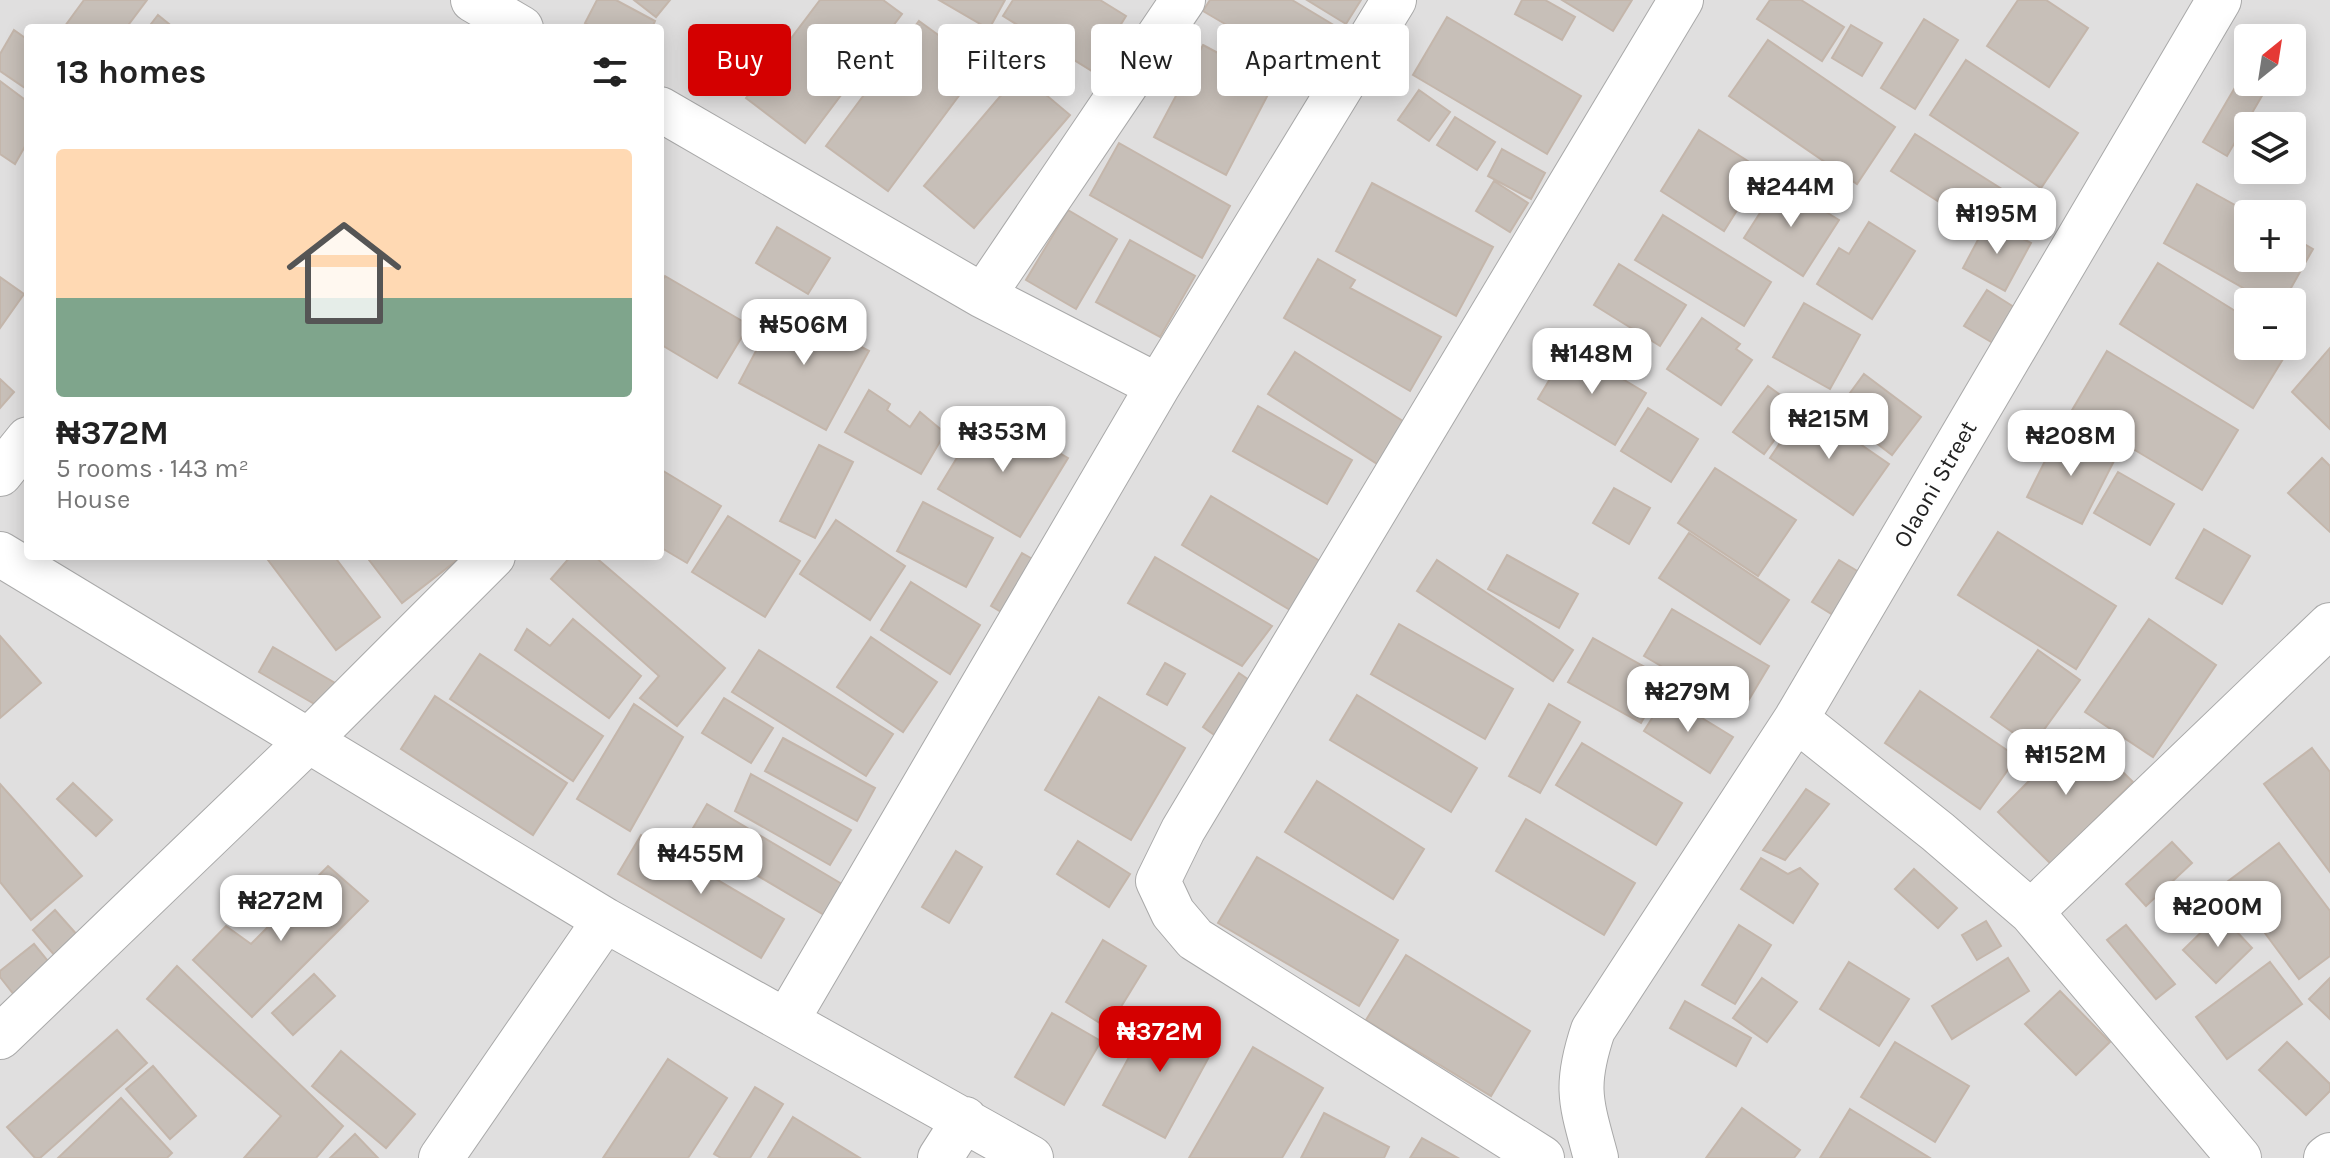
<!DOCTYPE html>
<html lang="en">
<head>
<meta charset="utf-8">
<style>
  :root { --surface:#fff; --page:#f2f2f2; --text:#222; --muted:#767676; --line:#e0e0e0; --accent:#d40000 }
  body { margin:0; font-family:Karla,sans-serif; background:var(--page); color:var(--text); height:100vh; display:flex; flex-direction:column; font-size:30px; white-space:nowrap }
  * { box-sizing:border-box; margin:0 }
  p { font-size:26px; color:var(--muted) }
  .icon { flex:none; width:44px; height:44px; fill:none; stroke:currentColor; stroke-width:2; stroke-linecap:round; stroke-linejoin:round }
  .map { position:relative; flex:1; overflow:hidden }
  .sheet { position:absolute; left:24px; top:24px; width:640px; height:536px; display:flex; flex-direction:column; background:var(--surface); border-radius:8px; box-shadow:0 4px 20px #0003 }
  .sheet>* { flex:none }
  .guide { position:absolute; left:688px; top:24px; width:760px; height:72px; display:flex; gap:16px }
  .needle { width:52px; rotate:30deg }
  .fabs { position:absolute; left:2234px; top:24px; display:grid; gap:16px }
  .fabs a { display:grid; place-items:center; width:72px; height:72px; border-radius:8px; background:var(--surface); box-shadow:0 4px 20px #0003; font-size:40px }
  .price { position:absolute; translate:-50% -68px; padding:0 18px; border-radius:16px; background:#fff; color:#222; font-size:26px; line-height:52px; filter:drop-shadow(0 2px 4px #0008) }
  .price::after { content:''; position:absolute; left:50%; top:48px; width:24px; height:18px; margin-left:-12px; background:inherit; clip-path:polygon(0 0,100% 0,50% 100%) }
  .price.selected { background:var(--accent); color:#fff }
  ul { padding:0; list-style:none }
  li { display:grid; align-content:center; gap:16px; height:424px; padding:0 32px }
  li+li { border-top:2px solid var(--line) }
  li span { display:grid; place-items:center; height:248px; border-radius:8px; color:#555 }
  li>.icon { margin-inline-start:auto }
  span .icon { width:144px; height:144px; fill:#fffc; stroke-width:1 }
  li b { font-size:34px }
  h2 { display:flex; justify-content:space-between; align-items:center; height:96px; padding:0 32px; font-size:34px }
  .pill { padding:0 28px; border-radius:8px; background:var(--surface); box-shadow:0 4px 20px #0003; font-size:28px; line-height:72px }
  .pill.selected { background:var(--accent); color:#fff }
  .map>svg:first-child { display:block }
</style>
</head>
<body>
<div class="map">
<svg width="2330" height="1158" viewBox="0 0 2330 1158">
  <rect width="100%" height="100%" fill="#f2efe9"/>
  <path fill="#e0dfdf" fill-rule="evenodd" d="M0 0H2330V1158H0ZM28 28H660V556H28ZM2248 38H2292V82H2248ZM2248 126H2292V170H2248ZM2248 214H2292V258H2248ZM2248 302H2292V346H2248Z"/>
  <path fill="#c7bfb8" stroke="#c4b6ab" stroke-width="2" d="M84 0H147L126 28H68L65 26Z
    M597 0H616L655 21 652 28H594L585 23Z
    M634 0H670L656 17Z
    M820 0H883L902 14 805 143 746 98Z
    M939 0H1005L989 29Z
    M1013 0H1100L1126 16 1092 71 1003 16Z
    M1210 0H1292L1337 27 1310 74 1203 11Z
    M1307 0H1361L1346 24Z
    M1522 0H1545L1575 17 1562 40 1515 14Z
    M1562 0H1632L1613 31Z
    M1770 0H1801L1844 27 1822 61 1757 19Z
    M2018 0H2046L2088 28 2049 87 1987 46Z
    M158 15 174 28H148Z
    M1447 17 1581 96 1547 154 1413 75Z
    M1924 19 1958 40 1915 109 1881 88Z
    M919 21 981 66 888 191 826 146Z
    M1851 25 1882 43 1862 76 1832 58Z
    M14 30 28 40V90L0 71V54Z
    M1768 40 1895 127 1857 184 1729 96Z
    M1203 45 1274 83 1226 175 1154 137Z
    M1966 60 2078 133 2041 188 1930 115Z
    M2247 67 2248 82H2270L2227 156 2203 142Z
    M1020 73 1070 115 974 228 924 186Z
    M0 81 28 102V141L15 164 0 154Z
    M1419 90 1450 112 1429 141 1398 120Z
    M1455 117 1495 142 1477 170 1437 145Z
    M1699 130 1762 170 1724 231 1661 191Z
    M1915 134 2005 191 1991 212 1982 206 1972 223 1891 171Z
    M1119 143 1230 206 1202 258 1090 195Z
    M1502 149 1545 173 1531 199 1488 176Z
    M1494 181 1528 203 1510 232 1476 211Z
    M1372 183 1493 247 1456 316 1336 251Z
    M1779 183 1839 220 1803 276 1744 238Z
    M2197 184 2251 214H2248V258H2292V237L2313 249 2283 302H2268L2164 243Z
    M1068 210 1117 239 1076 309 1026 280Z
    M1663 215 1771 282 1744 326 1635 260Z
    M1988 221 2031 243 2005 291 1963 268Z
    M1869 222 1915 251 1872 319 1817 284 1839 248 1849 254Z
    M777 227 830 258 808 294 756 263Z
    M1130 240 1195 276 1160 337 1096 302Z
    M1318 259 1355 280 1350 288 1441 337 1410 391 1284 318Z
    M2158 263 2248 319V346H2291L2253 408 2120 324Z
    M1619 264 1686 305 1660 346 1594 305Z
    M665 276 749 325 717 378 660 344V284Z
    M0 277 24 294 0 328Z
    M1987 290 2025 314 2003 349 1964 326Z
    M1804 303 1860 335 1830 389 1773 357Z
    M781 304 869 351 826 430 739 383Z
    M1702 318 1740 344 1736 349 1752 360 1721 405 1667 369Z
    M1569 347 1646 393 1615 445 1538 399Z
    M2330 348V429L2292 392Z
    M2107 351 2238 430 2202 490 2071 412Z
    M1295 352 1409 425 1382 467 1268 394Z
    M1864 374 1921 417 1892 455 1836 412Z
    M0 379 14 392 0 408Z
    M1768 386 1798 408 1764 454 1733 432Z
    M869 390 890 404 887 410 910 427 920 412 945 433 921 474 845 432Z
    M1258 406 1352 460 1327 504 1233 451Z
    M1805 406 1889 464 1853 515 1770 458Z
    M1648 408 1698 439 1671 482 1621 451Z
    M986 410 1068 458 1020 537 938 489Z
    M2060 431 2115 459 2082 524 2027 497Z
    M819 445 853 462 815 538 780 521Z
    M2322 458 2330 466V532L2288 493Z
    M1715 468 1796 520 1758 576 1678 523Z
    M660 469 721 506 687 563 660 547Z
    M2118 472 2174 504 2150 545 2094 513Z
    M1614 488 1650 508 1629 544 1593 523Z
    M1211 496 1320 561 1290 610 1182 545Z
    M923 502 993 538 966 587 897 551Z
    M728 516 800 561 765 617 692 572Z
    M836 520 905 566 870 620 800 574Z
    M2204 529 2250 556 2222 604 2176 578Z
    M1998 532 2116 606 2076 669 1958 595Z
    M1689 533 1789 600 1760 644 1659 578Z
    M1022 553 1043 565 1011 618 991 606Z
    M1507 555 1578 594 1559 628 1488 589Z
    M265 556H334L380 617 336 650Z
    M366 556H452L456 561 402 603Z
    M571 556H594L725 668 677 726 640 698 659 676 551 579Z
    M1155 557 1272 626 1242 666 1128 603Z
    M1437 560 1573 650 1553 681 1417 591Z
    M1839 560 1864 575 1838 618 1812 602Z
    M911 582 980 625 950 674 881 630Z
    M1672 609 1769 666 1741 713 1644 656Z
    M573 619 641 676 609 718 515 650 527 629 550 646Z
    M2149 619 2216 665 2153 757 2085 712Z
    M1399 624 1513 689 1485 739 1371 674Z
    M0 636 41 683 0 718Z
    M871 637 937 682 903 732 837 687Z
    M1593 638 1666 679 1641 723 1568 682Z
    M273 647 337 684 323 709 259 672Z
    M759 650 893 734 866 776 732 692Z
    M2038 650 2080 680 2032 746 1991 717Z
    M480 654 603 736 573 781 450 699Z
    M1165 663 1185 674 1167 705 1147 694Z
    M1239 673 1259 687 1223 741 1203 727Z
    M1920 691 2017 757 1980 809 1885 743Z
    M1357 695 1477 768 1451 812 1330 740Z
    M435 696 567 783 533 835 401 749Z
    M1666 696 1733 737 1710 773 1644 731Z
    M1099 697 1185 748 1131 840 1045 790Z
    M724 698 773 728 751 763 702 733Z
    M634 704 683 737 630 831 577 799Z
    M1549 704 1580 722 1540 793 1509 776Z
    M2080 730 2133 782 2051 864 1998 812Z
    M783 738 875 788 857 821 765 771Z
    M1582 743 1682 803 1656 845 1556 785Z
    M2312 748 2330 772V872L2264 784Z
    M751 774 851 830 830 865 735 811Z
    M1317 781 1424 849 1393 899 1285 832Z
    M73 783 112 820 96 836 57 799Z
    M0 784 82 876 31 920 0 882Z
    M1806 789 1829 804 1785 860 1763 850Z
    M707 804 847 887 829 918 689 835Z
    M1526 819 1635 883 1604 935 1496 871Z
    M641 835 784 919 761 958 618 874Z
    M1078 841 1130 874 1109 907 1057 874Z
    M2172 842 2192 863 2146 906 2126 884Z
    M2279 843 2330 911V956L2299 979 2227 882Z
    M956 851 982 867 949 923 922 907Z
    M1257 857 1398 940 1359 1006 1218 923Z
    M1761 858 1788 874 1800 868 1818 884 1793 923 1741 889Z
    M328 866 368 901 252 1017 193 960 226 926 251 944Z
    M1914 869 1957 908 1938 928 1895 889Z
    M55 910 79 937 56 957 33 930Z
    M2220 914 2252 948 2216 983 2183 950Z
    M1986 921 2001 946 1977 960 1962 935Z
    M1739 925 1771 945 1735 1004 1702 985Z
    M2126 925 2175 984 2156 999 2107 940Z
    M1103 940 1146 966 1108 1028 1066 1002Z
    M34 944 52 966 15 996 0 977V971Z
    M1406 955 1530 1031 1491 1096 1366 1020Z
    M2008 958 2029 991 1952 1039 1932 1006Z
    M1849 962 1909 999 1879 1046 1820 1009Z
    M2270 962 2302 1004 2227 1059 2196 1017Z
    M177 966 343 1126 316 1158H244L281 1116 147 999Z
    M314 974 335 996 293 1035 272 1013Z
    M1762 978 1797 1002 1767 1042 1733 1018Z
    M2330 978V1019L2309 999Z
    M2060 991 2110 1042 2076 1075 2025 1024Z
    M1685 1001 1751 1038 1736 1066 1670 1028Z
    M1154 1011 1216 1044 1165 1138 1103 1105Z
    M1052 1013 1101 1041 1064 1105 1015 1077Z
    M117 1030 147 1063 40 1158H35L7 1127Z
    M1895 1042 1969 1086 1935 1142 1861 1097Z
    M2287 1042 2330 1084V1091L2306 1115 2259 1070Z
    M1253 1047 1323 1088 1282 1158H1189Z
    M341 1051 415 1114 386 1148 312 1086Z
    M668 1059 727 1098 688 1158H603Z
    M153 1066 196 1116 170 1139 126 1089Z
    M755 1087 783 1104 750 1158H721L714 1154Z
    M121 1098 172 1153 167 1158H58Z
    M1742 1108 1800 1150 1794 1158H1706Z
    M1850 1109 1930 1158H1820Z
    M1324 1113 1389 1147 1384 1158H1301Z
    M793 1117 860 1158H768Z
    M355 1134 378 1158H330Z
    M1422 1138 1458 1158H1410Z"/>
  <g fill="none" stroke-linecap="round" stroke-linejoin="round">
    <g stroke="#a9a9a9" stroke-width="46">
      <path id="minor" d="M473 0 521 28
        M660 109 983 296 1158 386
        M983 296 1183 0
        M0 474 28 439
        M0 554 605 920 1031 1158
        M1796 719 1938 832 2031 912 2239 1158
        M2031 912 2330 625
        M787 1020 1158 386 1394 0
        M0 1037 309 740 493 556
        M441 1158 605 920
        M940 1158 965 1119
        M1542 1158 1195 939 1173 913 1158 881 1183 830 1681 0
        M1596 1158C1581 1102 1574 1087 1593 1030L1796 719 2219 0
        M2326 1158 2330 1155"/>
    </g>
    <use href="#minor" stroke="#fff" stroke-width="44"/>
  </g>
  <g text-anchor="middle" stroke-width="7" stroke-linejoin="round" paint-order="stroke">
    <g font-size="24" fill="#222" stroke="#fff">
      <text transform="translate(1935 484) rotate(-60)" y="8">Olaoni Street</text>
    </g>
  </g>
</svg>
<div class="fabs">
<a><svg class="needle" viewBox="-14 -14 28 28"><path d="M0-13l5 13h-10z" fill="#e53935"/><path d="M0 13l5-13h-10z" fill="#767676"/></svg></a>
<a><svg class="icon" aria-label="layers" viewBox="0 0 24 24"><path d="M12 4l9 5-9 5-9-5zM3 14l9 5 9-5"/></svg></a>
<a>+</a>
<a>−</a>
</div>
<b class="price" style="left:1791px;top:229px">₦244M</b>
<b class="price" style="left:1997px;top:256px">₦195M</b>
<b class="price" style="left:804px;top:367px">₦506M</b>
<b class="price" style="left:1592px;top:396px">₦148M</b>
<b class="price" style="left:1829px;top:461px">₦215M</b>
<b class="price" style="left:1003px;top:474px">₦353M</b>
<b class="price" style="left:2071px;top:478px">₦208M</b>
<b class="price" style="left:1688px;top:734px">₦279M</b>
<b class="price" style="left:2066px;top:797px">₦152M</b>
<b class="price" style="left:701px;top:896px">₦455M</b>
<b class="price" style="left:281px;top:943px">₦272M</b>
<b class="price" style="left:2218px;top:949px">₦200M</b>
<b class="price selected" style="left:1160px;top:1074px">₦372M</b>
<div class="guide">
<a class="pill selected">Buy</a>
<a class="pill">Rent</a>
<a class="pill">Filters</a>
<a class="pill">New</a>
<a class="pill">Apartment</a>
</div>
<section class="sheet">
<h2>13 homes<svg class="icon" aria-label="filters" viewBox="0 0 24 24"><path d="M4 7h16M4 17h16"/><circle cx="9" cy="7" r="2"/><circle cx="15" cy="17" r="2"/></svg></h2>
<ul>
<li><span style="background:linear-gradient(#ffd9b3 60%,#7fa58c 0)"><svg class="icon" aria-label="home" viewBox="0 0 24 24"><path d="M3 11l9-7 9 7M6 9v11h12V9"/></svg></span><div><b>₦372M</b><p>5 rooms · 143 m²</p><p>House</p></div></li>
</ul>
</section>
</div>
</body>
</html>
